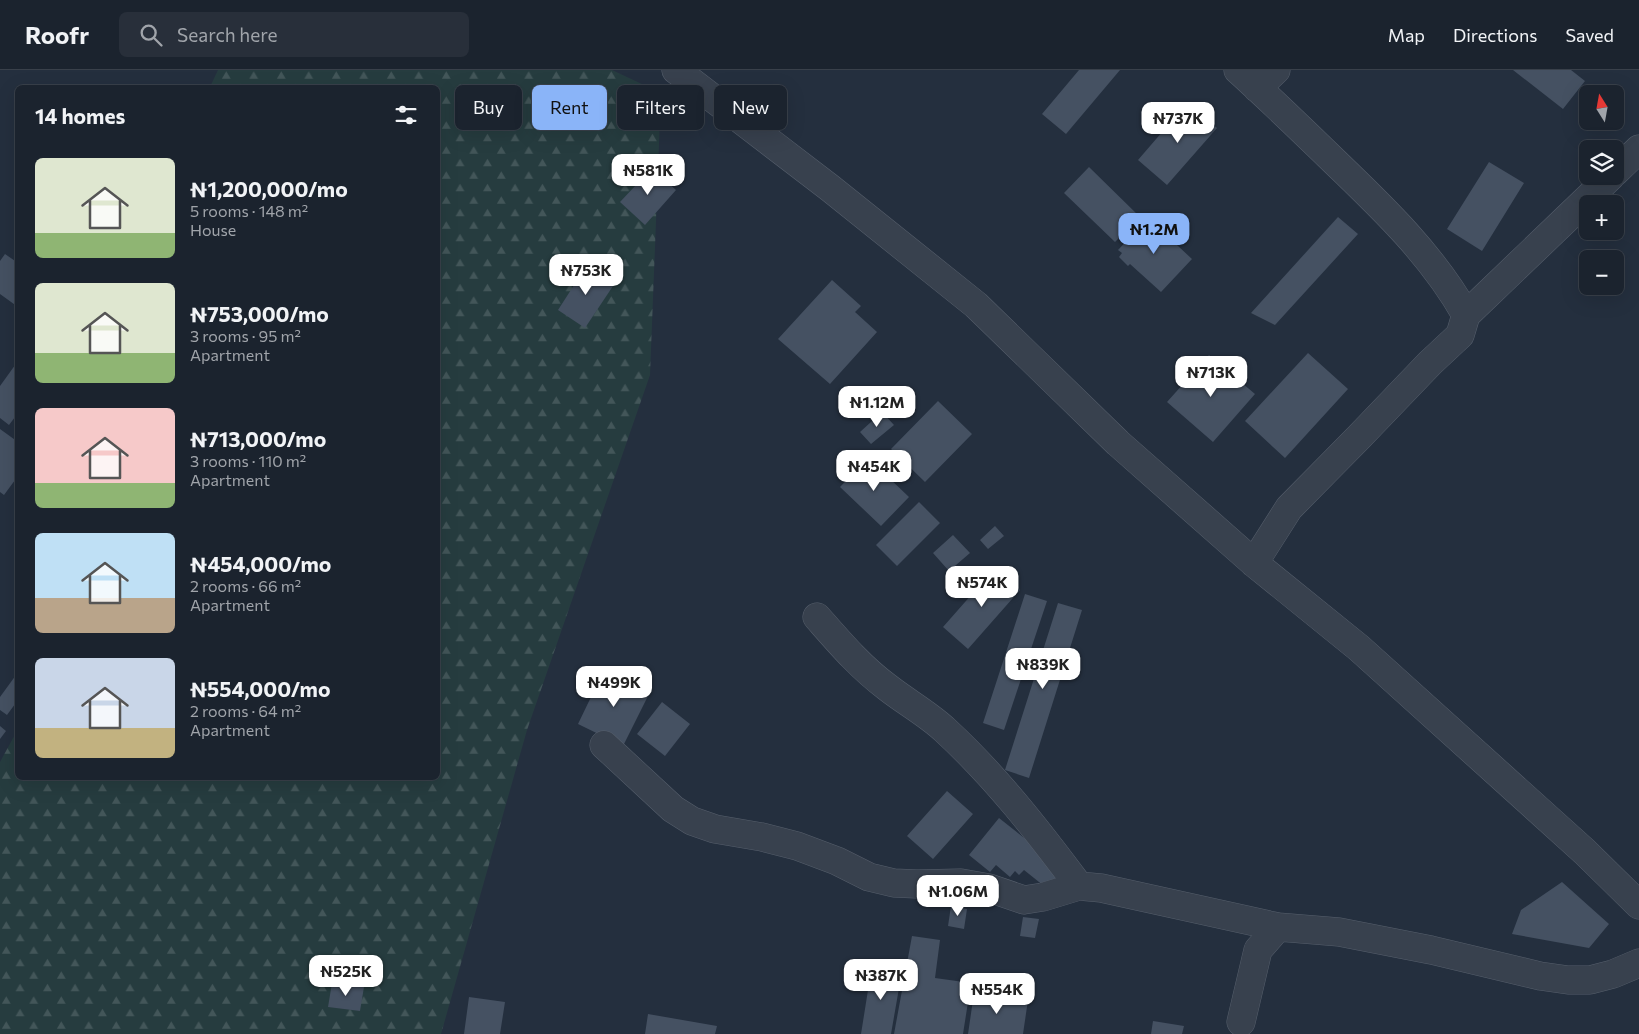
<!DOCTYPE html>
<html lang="en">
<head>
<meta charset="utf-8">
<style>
  :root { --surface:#1b232e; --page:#282f3a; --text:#f1f3f6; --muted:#a0a4aa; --line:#39404a; --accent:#8ab4f8 }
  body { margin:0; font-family:Commissioner,sans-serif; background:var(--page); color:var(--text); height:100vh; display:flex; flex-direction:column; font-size:19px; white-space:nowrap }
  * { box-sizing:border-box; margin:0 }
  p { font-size:16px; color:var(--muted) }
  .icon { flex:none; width:28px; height:28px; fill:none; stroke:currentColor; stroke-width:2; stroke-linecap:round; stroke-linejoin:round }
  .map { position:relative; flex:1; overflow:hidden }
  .sheet { position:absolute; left:15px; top:15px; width:425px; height:695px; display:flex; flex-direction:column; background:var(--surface); border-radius:8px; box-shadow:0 5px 20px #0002,0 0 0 1px var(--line) }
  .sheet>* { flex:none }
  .top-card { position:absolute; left:455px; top:15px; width:475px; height:45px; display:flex; gap:10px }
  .needle { width:32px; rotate:349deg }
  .buttons { position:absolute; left:1579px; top:15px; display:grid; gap:10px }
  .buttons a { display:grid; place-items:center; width:45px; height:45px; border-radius:8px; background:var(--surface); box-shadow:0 5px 20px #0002,0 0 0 1px var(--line); font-size:25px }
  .price { position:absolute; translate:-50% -42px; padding:0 11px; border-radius:10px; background:#fff; color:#222; font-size:16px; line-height:32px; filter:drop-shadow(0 1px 2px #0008) }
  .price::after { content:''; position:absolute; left:50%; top:30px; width:15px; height:11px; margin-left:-8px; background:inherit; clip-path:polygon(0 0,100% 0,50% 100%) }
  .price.active { background:var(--accent); color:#111 }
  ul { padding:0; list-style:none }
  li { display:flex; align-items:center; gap:15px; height:125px; padding:0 20px }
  li span { display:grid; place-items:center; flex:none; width:140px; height:100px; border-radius:8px; color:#555 }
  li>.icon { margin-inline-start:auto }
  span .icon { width:60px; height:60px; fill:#fffc; stroke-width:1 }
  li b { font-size:21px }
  h2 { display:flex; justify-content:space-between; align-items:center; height:60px; padding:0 20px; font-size:21px }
  .chip { padding:0 18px; border-radius:8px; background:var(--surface); box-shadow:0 5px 20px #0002,0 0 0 1px var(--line); font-size:18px; line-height:45px }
  .chip.active { background:var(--accent); color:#111 }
  header { display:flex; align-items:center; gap:30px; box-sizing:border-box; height:70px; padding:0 25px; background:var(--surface); border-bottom:1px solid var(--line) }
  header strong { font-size:24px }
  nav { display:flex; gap:28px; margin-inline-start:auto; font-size:18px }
  .search { width:350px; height:45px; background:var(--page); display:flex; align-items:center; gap:12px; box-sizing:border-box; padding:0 18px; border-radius:8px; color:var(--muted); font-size:19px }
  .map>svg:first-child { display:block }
</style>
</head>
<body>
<header>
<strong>Roofr</strong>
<div class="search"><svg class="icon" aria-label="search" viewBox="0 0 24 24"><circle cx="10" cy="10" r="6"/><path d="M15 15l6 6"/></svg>Search here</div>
<nav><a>Map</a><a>Directions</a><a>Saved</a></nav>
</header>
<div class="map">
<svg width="1639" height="964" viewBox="0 0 1639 964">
  <defs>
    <pattern id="forest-firs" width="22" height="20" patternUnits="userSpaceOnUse" patternTransform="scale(1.25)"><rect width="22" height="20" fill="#263c3f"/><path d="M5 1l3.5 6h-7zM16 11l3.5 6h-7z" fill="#435659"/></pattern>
  </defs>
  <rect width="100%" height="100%" fill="#242f3e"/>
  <path fill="url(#forest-firs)" d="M218 0H612L661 23 650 305 527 660 441 964H0V692L17 661 18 708H438V18L210 17Z"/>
  <path fill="#455162" d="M1079 0H1120L1066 64 1042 44Z
    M1513 0H1571L1585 11 1563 39Z
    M1188 32 1217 58 1167 115 1138 90Z
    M1489 92 1524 113 1482 181 1447 159Z
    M1089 97 1140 147 1115 172 1064 123Z
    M652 98 676 120 645 155 620 132Z
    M1338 147 1358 164 1275 255 1251 243Z
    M1148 148 1192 189 1161 222 1130 194 1128 196 1119 187 1122 183 1118 180Z
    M5 184 18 193V237L0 224V191Z
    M587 195 615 213 585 258 558 240Z
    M832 210 861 236 855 242 877 262 830 314 778 269Z
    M1308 283 1348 319 1285 388 1245 351Z
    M1209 285 1255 324 1213 372 1167 332Z
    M18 291V343L9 355 0 348V316Z
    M938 331 972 364 925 412 891 379Z
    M882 342 894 355 871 374 860 362Z
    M0 359 18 372V406L4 425 0 422Z
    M868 388 909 427 881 456 840 417Z
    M919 432 940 453 897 496 876 475Z
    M995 456 1004 466 988 479 980 470Z
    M953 465 970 483 949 501 933 483Z
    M995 498 1020 520 968 579 943 557Z
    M1025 524 1047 531 1004 660 983 653Z
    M1058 533 1082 540 1029 708 1005 700Z
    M604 600 650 622 623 676 578 654Z
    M16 605 18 607V630L7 645 0 640V627Z
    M662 632 690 654 665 686 637 664Z
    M0 656 6 661 0 669Z
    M947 721 973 744 933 789 907 766Z
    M999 748 1065 800 1049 820 1024 800 1019 805 1015 801 1010 807 996 795 990 802 969 785Z
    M1562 812 1609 854 1589 878 1512 864 1521 840Z
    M951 836 967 839 964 859 948 856Z
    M1023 847 1039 849 1035 868 1020 866Z
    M912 866 940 870 935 908 971 913 963 964H894Z
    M872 895 902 901 891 964H861Z
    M332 913 364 917 360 941 328 937Z
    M974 923 1028 930 1023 964H968Z
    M469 927 505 932 500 964H464Z
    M648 944 717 956 715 964H645Z
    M1153 951 1184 956 1182 964H1151Z"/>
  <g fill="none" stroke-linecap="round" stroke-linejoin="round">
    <g stroke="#565f6c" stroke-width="29">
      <path id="minor" d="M676 0 830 118 976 235 1118 373 1254 493 1359 578 1585 782 1639 835
        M1238 0C1271 30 1303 61 1335 92 1384 139 1433 186 1466 245L1460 265 1430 293 1359 367 1289 438 1254 493
        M1257 18 1276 0
        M1615 102 1639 79
        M1466 245 1611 106
        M817 547C839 572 860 597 887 617 906 632 928 644 945 660 996 707 1038 761 1079 816
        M604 675 673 739 692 751 715 759 762 767 797 776 837 791 869 807 894 813 917 814 961 813 989 818 1024 830 1043 827 1079 816 1101 818 1278 857 1339 862 1431 880 1540 906 1568 910H1590L1613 904 1639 893
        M1241 952 1258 880 1278 857"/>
    </g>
    <use href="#minor" stroke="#38414e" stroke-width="28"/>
  </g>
</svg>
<div class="buttons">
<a><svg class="needle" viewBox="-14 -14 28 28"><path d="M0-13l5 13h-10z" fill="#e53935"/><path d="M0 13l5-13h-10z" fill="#a0a4aa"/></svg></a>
<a><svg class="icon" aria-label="layers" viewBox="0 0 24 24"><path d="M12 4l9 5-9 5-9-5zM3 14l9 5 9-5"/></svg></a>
<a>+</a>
<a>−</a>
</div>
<b class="price" style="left:1178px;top:74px">₦737K</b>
<b class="price" style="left:648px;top:126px">₦581K</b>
<b class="price active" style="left:1154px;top:185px">₦1.2M</b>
<b class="price" style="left:586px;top:226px">₦753K</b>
<b class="price" style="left:1211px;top:328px">₦713K</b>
<b class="price" style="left:877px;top:358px">₦1.12M</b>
<b class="price" style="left:874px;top:422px">₦454K</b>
<b class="price" style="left:982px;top:538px">₦574K</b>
<b class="price" style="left:1043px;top:620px">₦839K</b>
<b class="price" style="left:614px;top:638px">₦499K</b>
<b class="price" style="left:958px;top:847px">₦1.06M</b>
<b class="price" style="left:346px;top:927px">₦525K</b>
<b class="price" style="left:881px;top:931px">₦387K</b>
<b class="price" style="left:997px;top:945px">₦554K</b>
<div class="top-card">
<a class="chip">Buy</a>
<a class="chip active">Rent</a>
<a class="chip">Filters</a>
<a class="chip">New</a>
</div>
<section class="sheet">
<h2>14 homes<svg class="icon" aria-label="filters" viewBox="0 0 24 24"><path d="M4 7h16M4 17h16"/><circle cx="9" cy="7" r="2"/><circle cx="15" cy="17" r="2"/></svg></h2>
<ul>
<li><span style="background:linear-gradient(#dfe7d0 75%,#8fb573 0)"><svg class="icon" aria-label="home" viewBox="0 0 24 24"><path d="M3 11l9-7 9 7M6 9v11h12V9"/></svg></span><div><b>₦1,200,000/mo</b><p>5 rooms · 148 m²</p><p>House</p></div></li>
<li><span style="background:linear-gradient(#dfe7d0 70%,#8fb573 0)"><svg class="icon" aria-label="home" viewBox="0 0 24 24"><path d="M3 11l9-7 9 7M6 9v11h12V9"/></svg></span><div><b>₦753,000/mo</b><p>3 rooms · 95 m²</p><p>Apartment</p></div></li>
<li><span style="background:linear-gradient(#f6c9c9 75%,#8fb573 0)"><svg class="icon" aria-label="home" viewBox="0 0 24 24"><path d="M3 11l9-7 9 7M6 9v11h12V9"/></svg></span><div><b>₦713,000/mo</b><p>3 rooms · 110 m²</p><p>Apartment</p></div></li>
<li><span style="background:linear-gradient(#bfe0f5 65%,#b9a48a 0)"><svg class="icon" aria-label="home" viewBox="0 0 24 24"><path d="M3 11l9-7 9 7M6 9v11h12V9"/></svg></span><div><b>₦454,000/mo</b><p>2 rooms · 66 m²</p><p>Apartment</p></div></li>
<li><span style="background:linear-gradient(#c9d6e8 70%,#c2b280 0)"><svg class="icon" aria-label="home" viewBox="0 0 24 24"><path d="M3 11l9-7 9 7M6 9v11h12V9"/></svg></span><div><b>₦554,000/mo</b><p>2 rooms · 64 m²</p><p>Apartment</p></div></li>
</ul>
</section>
</div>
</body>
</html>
